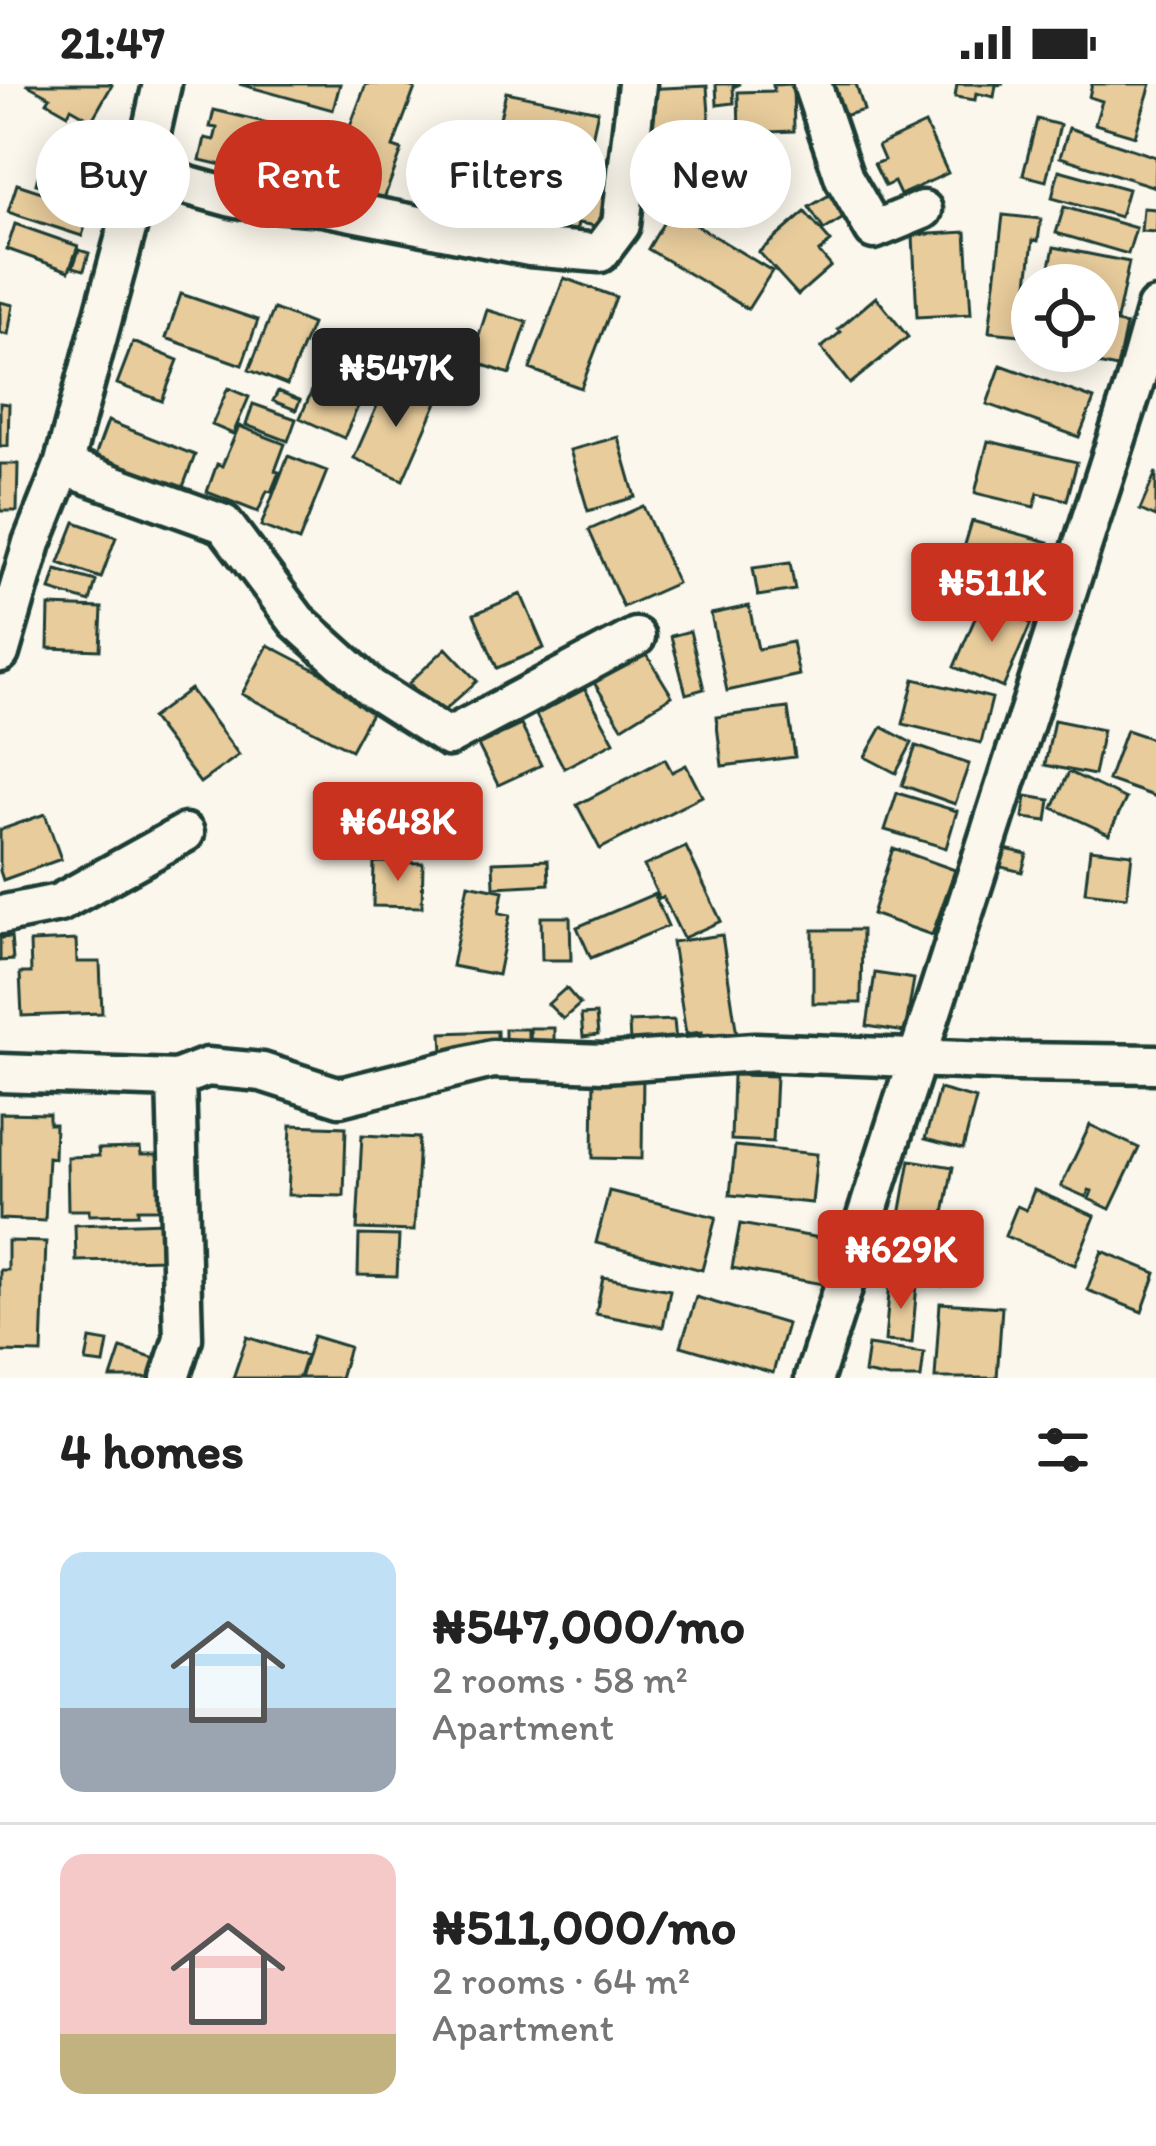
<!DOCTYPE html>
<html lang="en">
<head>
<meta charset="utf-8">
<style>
  :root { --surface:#fff; --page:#f2f2f2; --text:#222; --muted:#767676; --line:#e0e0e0; --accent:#c8321e }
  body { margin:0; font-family:Itim,sans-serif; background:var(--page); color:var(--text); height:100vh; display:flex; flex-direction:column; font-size:45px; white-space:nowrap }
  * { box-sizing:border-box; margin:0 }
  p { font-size:39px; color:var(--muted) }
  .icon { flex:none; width:66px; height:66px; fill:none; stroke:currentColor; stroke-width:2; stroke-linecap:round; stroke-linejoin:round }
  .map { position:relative; height:1294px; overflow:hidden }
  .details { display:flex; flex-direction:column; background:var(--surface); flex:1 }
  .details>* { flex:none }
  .top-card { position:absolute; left:36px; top:36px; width:1086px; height:108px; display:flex; gap:24px }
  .fabs { position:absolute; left:1011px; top:180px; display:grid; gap:24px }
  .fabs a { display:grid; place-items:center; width:108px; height:108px; border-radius:50%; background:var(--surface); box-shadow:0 6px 30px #0003; font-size:60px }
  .price { position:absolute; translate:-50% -102px; padding:0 27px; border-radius:12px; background:var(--accent); color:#fff; font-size:39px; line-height:78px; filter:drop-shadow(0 3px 6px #0008) }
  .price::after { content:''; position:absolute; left:50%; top:72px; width:36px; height:27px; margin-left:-18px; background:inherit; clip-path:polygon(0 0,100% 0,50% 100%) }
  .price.current { background:#222; color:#fff }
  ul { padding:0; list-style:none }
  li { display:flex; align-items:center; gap:36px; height:300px; padding:0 60px }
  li+li { border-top:3px solid var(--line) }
  li span { display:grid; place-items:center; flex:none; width:336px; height:240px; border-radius:24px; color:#555 }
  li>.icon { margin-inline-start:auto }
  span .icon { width:144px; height:144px; fill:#fffc; stroke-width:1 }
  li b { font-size:51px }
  h2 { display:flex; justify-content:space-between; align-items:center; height:144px; padding:0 60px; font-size:51px }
  .pill { padding:0 42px; border-radius:54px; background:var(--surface); box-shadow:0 6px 30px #0003; font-size:42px; line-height:108px }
  .pill.current { background:var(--accent); color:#fff }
  .status { display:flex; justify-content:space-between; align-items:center; height:84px; padding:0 60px; background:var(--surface); direction:ltr }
  .status svg { height:33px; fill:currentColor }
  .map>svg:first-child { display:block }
</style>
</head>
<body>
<div class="status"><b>21:47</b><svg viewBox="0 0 49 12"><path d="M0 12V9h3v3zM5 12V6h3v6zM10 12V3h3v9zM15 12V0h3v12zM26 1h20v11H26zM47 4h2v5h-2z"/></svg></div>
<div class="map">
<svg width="1156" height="1294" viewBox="0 0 1156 1294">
  <rect width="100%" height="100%" fill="#fbf7ec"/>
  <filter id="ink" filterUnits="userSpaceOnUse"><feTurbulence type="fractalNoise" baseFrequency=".00833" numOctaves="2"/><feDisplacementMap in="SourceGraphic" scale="24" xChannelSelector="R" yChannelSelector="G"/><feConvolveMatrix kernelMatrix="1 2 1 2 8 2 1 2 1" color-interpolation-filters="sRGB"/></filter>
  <g filter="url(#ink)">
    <path fill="#e8cc9c" stroke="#1f3d34" stroke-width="3" d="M26 0H111L112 1 92 36 71 24 68 30 47 18 50 13Z
      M239 0H340L333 26Z
      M366 0H402L415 4 393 63 402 66 380 125 327 106 336 79 329 77 335 58 343 61Z
      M716 0H740L733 3 734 19 717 21Z
      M793 0 794 47 739 49 738 8 774 7 773 1Z
      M815 0H856L864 26 826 37Z
      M957 0H1004L996 1 994 13 976 9 975 16 955 13Z
      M1092 0H1151L1135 52 1095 40 1102 17 1089 13Z
      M707 2 710 45 696 46V49L658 52V48H643L641 5Z
      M506 8 598 27 590 63 498 43Z
      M214 26 319 51 307 101 200 76 205 54 214 56 217 44 210 43Z
      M1037 35 1060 41 1046 97 1023 91Z
      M925 40 948 89 900 111 894 98 885 102 874 80 884 76 878 62Z
      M1069 44 1156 73 1155 103 1060 73Z
      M718 53 720 92 712 93 713 114 676 115 675 100H670L668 64H672V55Z
      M45 65 101 81 92 115 36 100Z
      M502 81 616 99 609 144 578 139 575 153 523 145 525 130 495 126Z
      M1059 86 1128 105 1120 133 1052 114Z
      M17 100 91 124 82 152 8 128Z
      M836 107 850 130 824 146 809 123Z
      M95 115 113 121 106 141 90 136Z
      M1064 123 1136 144 1128 170 1056 149Z
      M1143 124 1156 125V148L1141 147Z
      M671 126 772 187 748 225 648 165Z
      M805 128 831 158 819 168 831 182 798 211 759 168Z
      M1003 131 1041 135 1038 157 1033 156 1022 251 989 248Z
      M15 140 78 162 69 187 7 165Z
      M966 148 971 230 917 233 913 151Z
      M1054 163 1129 178 1117 236 1098 231V201H1046Z
      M79 166 89 169 84 186 73 183Z
      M564 194 616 213 581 304 530 285Z
      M181 210 258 236 242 281 166 254Z
      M876 213 908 253 850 300 821 264 841 248 838 245Z
      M0 218 13 221 8 251 0 249Z
      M274 225 312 240 287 301 249 286Z
      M487 226 527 238 510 290 471 277Z
      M1098 235 1126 241 1117 284 1048 270V267H1098Z
      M133 258 178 276 162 317 117 300Z
      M1001 281 1094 315 1079 353 987 320Z
      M323 282 367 302 344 354 300 334Z
      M388 297 437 318 403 396 354 374Z
      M228 304 249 313 233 350 212 341Z
      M278 307 300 316 296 326 273 317Z
      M0 319 9 320 8 362H0Z
      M253 320 296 335 288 357 246 341Z
      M108 337 195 371 181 408 94 375Z
      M239 342 285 360 275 387 279 388 271 408 267 407 258 428 207 408 217 380 222 382Z
      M618 353 635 413 588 427 570 366Z
      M988 357 1077 378 1067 416 1038 409 1034 423 975 409Z
      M288 372 327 387 299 457 261 442Z
      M0 380H18L17 427H0Z
      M1156 388V433L1140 426Z
      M643 422 677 499 623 523 589 446Z
      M972 437 1049 458 1038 496 961 474Z
      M75 438 116 453 101 494 59 479Z
      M790 479 795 506 758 512 753 484Z
      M56 486 96 497 90 518 50 506Z
      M521 510 544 564 497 584 474 530Z
      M982 518 1031 539 1003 604 954 583Z
      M49 522 102 524 100 566 48 564Z
      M749 522 758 565 792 558 799 591 727 607 711 530Z
      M690 547 704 605 686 610 671 552Z
      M268 561 377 618 351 666 242 610Z
      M446 564 477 597 439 631 409 599Z
      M644 566 672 612 622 643 593 597Z
      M914 595 992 614 981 659 903 640Z
      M190 605 239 671 200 699 151 634Z
      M585 605 614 658 564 684 536 631Z
      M788 624 795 673 722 682 716 633Z
      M1054 636 1103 646 1094 691 1045 681Z
      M521 641 541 681 498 701 478 661Z
      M882 643 912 659 896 689 865 673Z
      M1126 646 1156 656V713L1108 696Z
      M916 662 969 680 955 720 902 701Z
      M665 675 672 688 686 681 702 712 600 765 577 721Z
      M1069 688 1126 715 1109 750 1053 724Z
      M897 709 957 727 946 764 885 746Z
      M1026 712 1050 716 1047 737 1023 734Z
      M45 730 61 775 3 796 0 787V746Z
      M686 763 721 837 683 854 663 813 659 814 644 782Z
      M893 764 955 786 932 851 872 830Z
      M1001 764 1027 770 1022 788 997 782Z
      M1090 765 1132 770 1127 813 1085 808Z
      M548 776 549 800 494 803 493 778Z
      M374 778 423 779 422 823 373 822Z
      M468 800 503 807 499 829 510 831 498 891 452 882Z
      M654 810 668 842 591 874 577 843Z
      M541 833H570L571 876H542Z
      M813 846H862L861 919H813Z
      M722 851 738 958 704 962 702 948 686 950 672 858Z
      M11 853 13 876 0 877V854Z
      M76 856 77 878H100L102 929 22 932 20 889H31L30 858Z
      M875 889 914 895 905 948 867 942Z
      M566 904 580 920 563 935 548 920Z
      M596 930 598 951 583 953 581 931Z
      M674 936 676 957 630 959 629 938Z
      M530 944H554V966H531Z
      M505 945H528V965H505Z
      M497 947V967L443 969 442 949Z
      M594 986 643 987 642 1075 593 1074Z
      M733 991 776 992 773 1058 731 1056Z
      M939 1005 976 1015 963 1065 925 1055Z
      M0 1029 49 1030V1040H55L54 1074 48 1073 45 1137 0 1135Z
      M291 1041 346 1043 344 1112 288 1111Z
      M1090 1041 1139 1064 1110 1125 1089 1115 1092 1107 1089 1106 1086 1113 1061 1102Z
      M362 1051 419 1054 414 1147 357 1145Z
      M735 1062 817 1070 812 1119 730 1111Z
      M140 1064 141 1071H169L170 1125H138V1130L89 1131V1126H68L67 1073 99 1072 98 1065Z
      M910 1076 953 1083 941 1145 899 1137Z
      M1034 1106 1095 1132 1075 1181 1005 1152 1017 1122 1026 1126Z
      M609 1107 716 1133 702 1186 596 1159Z
      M952 1132 978 1136 974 1164 948 1160Z
      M165 1138 166 1175 76 1177 75 1141Z
      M740 1140 831 1156 823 1200 732 1184Z
      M359 1151 399 1152 397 1192 358 1191Z
      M8 1157 46 1158 42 1269 0 1268V1186H8Z
      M1102 1167 1156 1189 1142 1228 1087 1206Z
      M929 1180 947 1188 942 1202 924 1194Z
      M603 1193 670 1206 663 1243 596 1230Z
      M890 1197 917 1199 912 1259 885 1257Z
      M696 1213 787 1240 773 1289 681 1262Z
      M940 1219 1002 1223 997 1294H935Z
      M313 1252 349 1263 340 1294H300Z
      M247 1253 306 1272 299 1294H233Z
      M90 1255 108 1258 104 1280 86 1278Z
      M868 1261 924 1269 921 1294H889L864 1289Z
      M121 1264 168 1279 163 1294H111Z"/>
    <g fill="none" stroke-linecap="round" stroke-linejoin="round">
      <g stroke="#1f3d34" stroke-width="45">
        <path id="minor" d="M812 0 844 94 874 146 923 126
          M142 89 236 115 322 122 530 163 600 169 621 141 637 0
          M63 382 224 440 297 537 371 604 448 653 636 553
          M0 569 32 459 63 382 142 89 162 0
          M0 831 59 819 185 749
          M0 989 176 995 207 983 262 988 340 1013 492 975 604 979 755 968 1016 978 1156 980
          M170 1294 183 1254 176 995
          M814 1294 1136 295 1156 224"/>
      </g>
      <use href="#minor" stroke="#fbf7ec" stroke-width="36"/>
    </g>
  </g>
</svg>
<div class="fabs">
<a><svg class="icon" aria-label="locate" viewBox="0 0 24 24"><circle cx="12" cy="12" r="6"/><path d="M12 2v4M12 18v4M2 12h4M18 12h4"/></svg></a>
</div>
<b class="price current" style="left:396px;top:346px">₦547K</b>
<b class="price" style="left:992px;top:561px">₦511K</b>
<b class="price" style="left:398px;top:800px">₦648K</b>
<b class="price" style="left:901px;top:1228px">₦629K</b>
<div class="top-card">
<a class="pill">Buy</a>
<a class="pill current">Rent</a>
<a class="pill">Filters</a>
<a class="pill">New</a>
</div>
</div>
<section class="details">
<h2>4 homes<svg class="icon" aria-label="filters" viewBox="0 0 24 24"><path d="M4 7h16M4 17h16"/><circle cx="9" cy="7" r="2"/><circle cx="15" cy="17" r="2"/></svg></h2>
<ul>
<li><span style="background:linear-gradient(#bfe0f5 65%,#9aa5b1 0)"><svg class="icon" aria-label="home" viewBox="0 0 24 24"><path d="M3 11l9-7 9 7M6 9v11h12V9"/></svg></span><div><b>₦547,000/mo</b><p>2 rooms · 58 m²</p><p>Apartment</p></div></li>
<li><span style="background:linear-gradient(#f6c9c9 75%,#c2b280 0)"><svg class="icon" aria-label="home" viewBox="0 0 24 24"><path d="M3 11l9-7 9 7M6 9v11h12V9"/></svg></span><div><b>₦511,000/mo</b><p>2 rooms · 64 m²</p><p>Apartment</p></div></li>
</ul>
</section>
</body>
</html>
